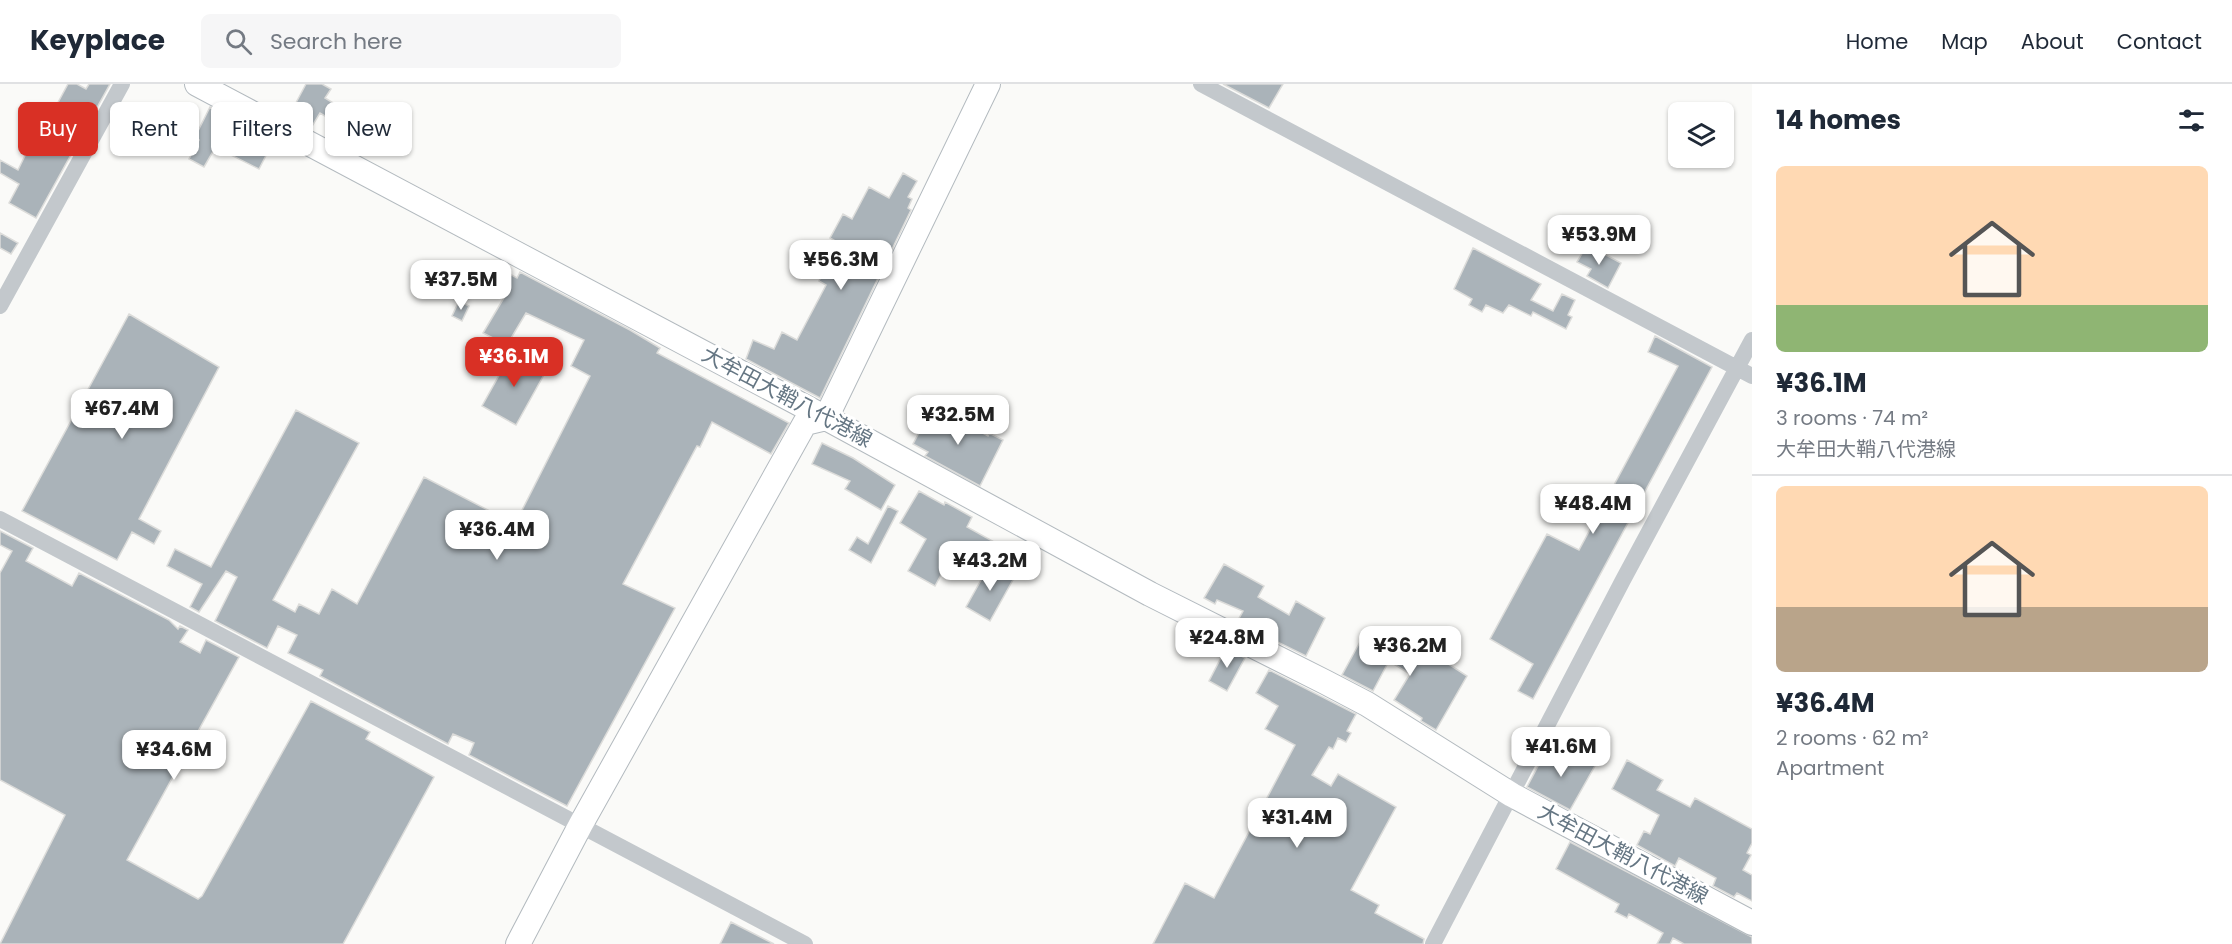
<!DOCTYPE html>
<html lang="en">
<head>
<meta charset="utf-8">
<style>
  :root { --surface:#fff; --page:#f6f6f7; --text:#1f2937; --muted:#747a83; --line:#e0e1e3; --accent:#d93025 }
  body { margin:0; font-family:Poppins,"Noto Sans JP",sans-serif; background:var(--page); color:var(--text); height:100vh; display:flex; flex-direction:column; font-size:22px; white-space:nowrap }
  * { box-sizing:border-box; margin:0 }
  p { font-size:20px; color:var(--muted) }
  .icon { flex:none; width:33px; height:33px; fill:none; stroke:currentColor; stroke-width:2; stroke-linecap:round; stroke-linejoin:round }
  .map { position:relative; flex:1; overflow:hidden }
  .drawer { display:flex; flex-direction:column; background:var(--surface); width:480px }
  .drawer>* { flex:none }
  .banner { position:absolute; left:18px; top:18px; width:570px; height:54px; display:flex; gap:12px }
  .controls { position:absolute; left:1668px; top:18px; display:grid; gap:12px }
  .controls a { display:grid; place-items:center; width:66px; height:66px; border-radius:9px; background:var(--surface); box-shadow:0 2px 4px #0004; font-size:30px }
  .price { position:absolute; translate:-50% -51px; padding:0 14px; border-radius:12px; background:#fff; color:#222; font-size:20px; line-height:39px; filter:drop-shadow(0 2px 3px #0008) }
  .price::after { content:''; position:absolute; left:50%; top:36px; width:18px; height:14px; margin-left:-9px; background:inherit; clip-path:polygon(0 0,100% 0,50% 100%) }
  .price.selected { background:var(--accent); color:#fff }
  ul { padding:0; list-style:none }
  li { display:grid; align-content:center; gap:12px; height:318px; padding:0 24px }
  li+li { border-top:2px solid var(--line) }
  li span { display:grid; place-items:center; height:186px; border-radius:9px; color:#555 }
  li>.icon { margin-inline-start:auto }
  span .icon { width:108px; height:108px; fill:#fffc; stroke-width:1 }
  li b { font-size:26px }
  h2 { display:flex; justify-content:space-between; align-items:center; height:72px; padding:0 24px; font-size:26px }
  .chip { padding:0 21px; border-radius:9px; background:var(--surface); box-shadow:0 2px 4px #0004; font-size:21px; line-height:54px }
  .chip.selected { background:var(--accent); color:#fff }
  header { display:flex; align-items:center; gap:36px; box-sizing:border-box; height:84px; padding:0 30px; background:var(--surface); border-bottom:2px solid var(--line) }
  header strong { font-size:28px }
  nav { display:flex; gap:33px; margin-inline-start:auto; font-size:21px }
  .search { width:420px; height:54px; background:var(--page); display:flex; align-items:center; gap:15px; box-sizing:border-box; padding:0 21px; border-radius:9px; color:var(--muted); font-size:22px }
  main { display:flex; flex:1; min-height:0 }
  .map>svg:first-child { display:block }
</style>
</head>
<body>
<header>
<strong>Keyplace</strong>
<div class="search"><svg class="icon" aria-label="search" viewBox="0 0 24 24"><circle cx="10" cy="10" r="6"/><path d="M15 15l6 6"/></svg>Search here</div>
<nav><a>Home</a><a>Map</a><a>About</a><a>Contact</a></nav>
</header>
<main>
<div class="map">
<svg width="1752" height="860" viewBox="0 0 1752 860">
  <rect width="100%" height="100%" fill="#fafaf8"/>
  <path fill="#aab3b9" stroke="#dcdcda" stroke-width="1.5" d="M68 0H77L86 5 89 0H110L36 134 9 119 19 100 0 89V76L18 86 32 57 36 59Z
    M306 0H322L331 5 325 14 369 41 355 68 336 58 344 43 320 29 311 44 275 25 278 20 291 28Z
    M1223 0H1283L1269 24Z
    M210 23 273 58 259 85 219 65 215 64 204 83 189 75 199 56 195 53Z
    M903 89 917 97 908 113 912 115 908 124 911 126 820 314 746 275 753 256 774 265 782 248 797 256 826 201 819 197 839 159 830 154 843 130 852 135 869 103 889 114Z
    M0 149 18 159 11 170 0 164Z
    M1587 161 1621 179 1608 204 1587 192 1591 185 1577 178Z
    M1473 164 1541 200 1531 216 1553 227 1562 210 1575 216 1568 231 1572 233 1566 245 1533 228 1531 232 1509 221 1503 229 1486 221 1482 228 1469 221 1472 215 1454 205Z
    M489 179 517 194 520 188 630 246 660 264 657 269 789 339 771 370 712 338 700 363 697 362 623 500 675 524 567 722 469 671 474 659 453 650 448 660 320 592 323 586 288 569 297 551 278 542 267 564 215 537 237 493 226 487 199 528 190 523 202 500 167 482 175 465 211 483 296 326 359 359 273 516 295 528 299 520 319 530 332 505 357 520 424 393 515 440 590 292 571 282 584 256 526 229 507 261 483 249 508 207 482 194Z
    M459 217 469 222 462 237 452 232Z
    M129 230 219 283 139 435 161 447 154 460 132 448 117 476 22 427Z
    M1655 252 1712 283 1533 615 1518 607 1533 580 1490 555 1547 450 1579 466 1678 282 1648 268Z
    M512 268 546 287 516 341 482 322Z
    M931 326 943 334 946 329 988 352 989 349 1003 356 980 402 925 372 928 368 913 360Z
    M822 359 853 374 895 401 881 426 845 405 850 397 812 380Z
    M919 407 944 421 945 418 972 433 967 443 1005 464 995 482 957 461 935 502 908 487 926 455 900 439Z
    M888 422 898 427 871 479 849 466 857 453 868 460Z
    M0 447 33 464 26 477 72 502 79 489 169 536 178 545 180 542 188 546 180 558 200 569 206 556 239 573 127 776 198 815 202 812 311 617 370 648 366 655 434 693 343 860H0L65 731 0 696V489L12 467 0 461Z
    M990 480 1014 494 990 537 966 523Z
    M1224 480 1264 502 1258 513 1289 531 1296 517 1325 534 1306 572 1237 538 1243 527 1217 516 1215 520 1204 514Z
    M1401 549 1467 592 1436 646 1421 637 1422 634 1394 616 1410 590 1389 577 1373 607 1342 591 1361 556 1388 571Z
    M1226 564 1245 574 1227 607 1209 597Z
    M1269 586 1356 630 1347 647 1351 649 1346 658 1338 654 1333 665 1329 663 1312 691 1331 702 1338 690 1396 723 1351 806 1379 821 1375 829 1424 855 1423 860H1153L1185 799 1214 814 1295 661 1265 645 1278 622 1256 609Z
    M1548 663 1577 680 1581 672 1596 680 1570 726 1527 703Z
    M1627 676 1663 696 1657 706 1690 723 1695 714 1752 745V759L1747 769 1751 771 1743 786 1752 791V817L1737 809 1734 813 1713 802 1716 794 1679 774 1675 782 1637 761 1644 747 1650 750 1659 731 1612 705Z
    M1570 758 1752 853V860H1684L1673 854 1670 860H1657L1663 849 1629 830 1627 834 1615 828 1619 820 1556 785Z
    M731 838 774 860H720Z"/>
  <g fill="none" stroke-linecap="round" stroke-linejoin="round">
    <g stroke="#b3babf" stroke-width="26">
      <path id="secondary" d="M197 0 826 334 1150 510 1325 598 1367 620 1512 711 1752 839
        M826 334 988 0
        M518 860 581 740 805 339 826 334"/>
    </g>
    <path stroke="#c3c8cc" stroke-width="16" d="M1201 0 1752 292
      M0 222 122 0
      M0 435 805 860
      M1433 860 1623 496 1752 256"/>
    <use href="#secondary" stroke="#fff" stroke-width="24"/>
  </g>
  <g text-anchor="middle" stroke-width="6" stroke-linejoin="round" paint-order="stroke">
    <g font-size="21" fill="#657683" stroke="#fff">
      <text transform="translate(787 313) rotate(28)" y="7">大牟田大鞘八代港線</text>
      <text transform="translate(1623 770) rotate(28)" y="7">大牟田大鞘八代港線</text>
    </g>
  </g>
</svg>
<div class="controls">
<a><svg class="icon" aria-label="layers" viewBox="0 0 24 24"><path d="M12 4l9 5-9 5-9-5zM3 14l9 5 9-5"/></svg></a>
</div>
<b class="price" style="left:1599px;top:182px">¥53.9M</b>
<b class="price" style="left:841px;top:207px">¥56.3M</b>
<b class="price" style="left:461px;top:227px">¥37.5M</b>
<b class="price selected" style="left:514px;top:304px">¥36.1M</b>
<b class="price" style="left:122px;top:356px">¥67.4M</b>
<b class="price" style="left:958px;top:362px">¥32.5M</b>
<b class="price" style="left:1593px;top:451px">¥48.4M</b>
<b class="price" style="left:497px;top:477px">¥36.4M</b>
<b class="price" style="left:990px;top:508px">¥43.2M</b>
<b class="price" style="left:1227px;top:585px">¥24.8M</b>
<b class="price" style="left:1410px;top:593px">¥36.2M</b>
<b class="price" style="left:1561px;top:694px">¥41.6M</b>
<b class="price" style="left:174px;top:697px">¥34.6M</b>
<b class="price" style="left:1297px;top:765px">¥31.4M</b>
<div class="banner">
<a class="chip selected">Buy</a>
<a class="chip">Rent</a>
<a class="chip">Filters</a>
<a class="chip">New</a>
</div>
</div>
<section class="drawer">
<h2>14 homes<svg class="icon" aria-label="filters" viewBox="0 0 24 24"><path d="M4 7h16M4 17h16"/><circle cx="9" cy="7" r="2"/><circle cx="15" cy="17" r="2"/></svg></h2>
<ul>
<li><span style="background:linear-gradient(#ffd9b3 75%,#8fb573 0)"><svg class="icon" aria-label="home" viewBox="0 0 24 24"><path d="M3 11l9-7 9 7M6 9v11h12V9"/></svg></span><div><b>¥36.1M</b><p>3 rooms · 74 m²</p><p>大牟田大鞘八代港線</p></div></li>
<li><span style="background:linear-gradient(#ffd9b3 65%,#b9a48a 0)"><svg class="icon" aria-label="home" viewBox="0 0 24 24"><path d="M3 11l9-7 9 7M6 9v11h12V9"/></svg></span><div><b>¥36.4M</b><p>2 rooms · 62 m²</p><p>Apartment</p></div></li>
</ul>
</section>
</main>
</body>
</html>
